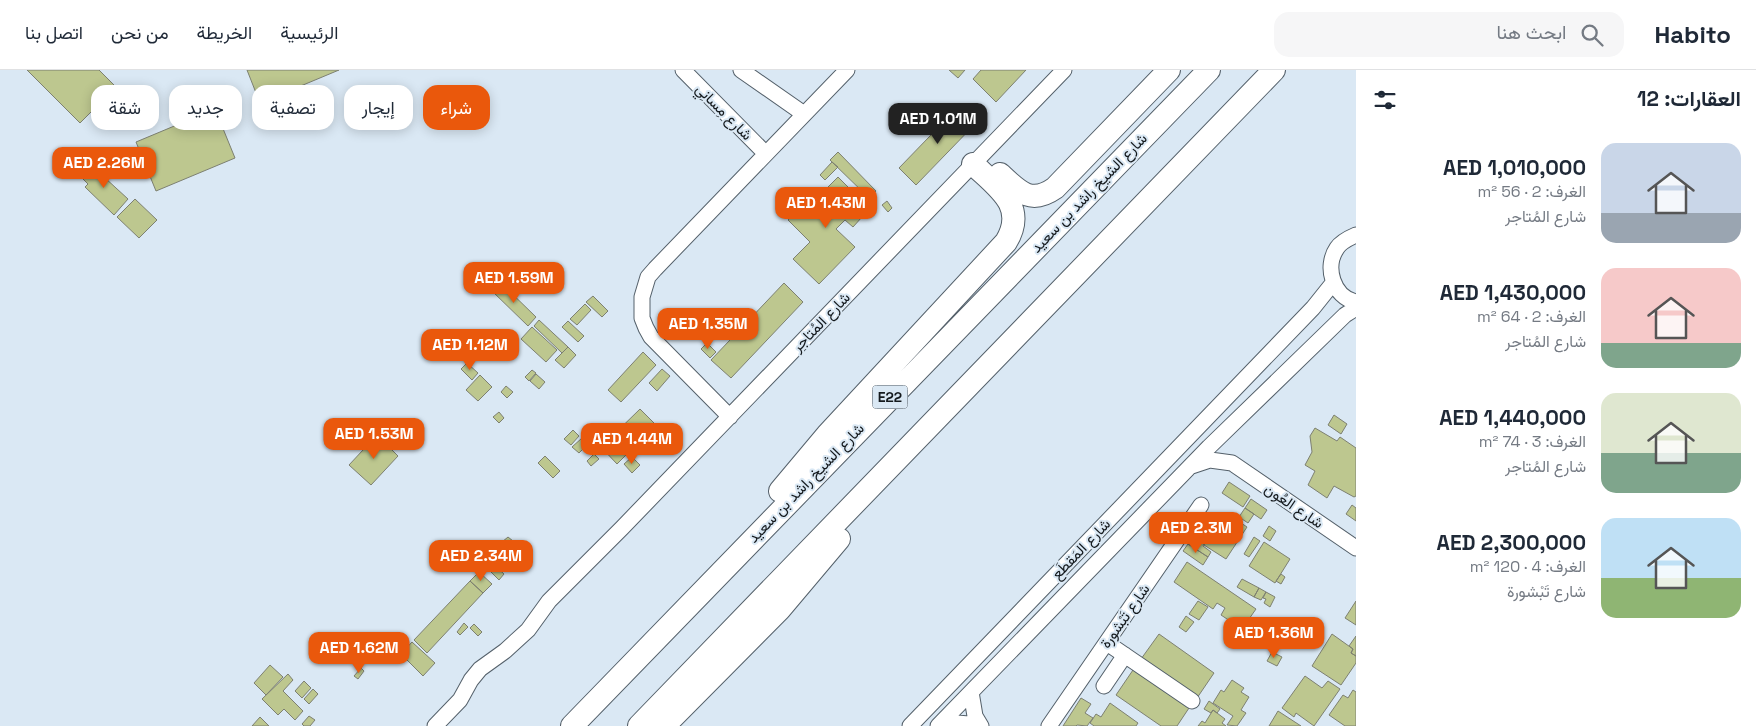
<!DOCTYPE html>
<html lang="ar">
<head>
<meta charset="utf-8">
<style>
  :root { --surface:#fff; --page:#f6f6f7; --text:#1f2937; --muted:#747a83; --line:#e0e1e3; --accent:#ea580c }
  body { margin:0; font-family:"Space Grotesk",Vazirmatn,sans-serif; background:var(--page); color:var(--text); direction:rtl; height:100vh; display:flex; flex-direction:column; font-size:19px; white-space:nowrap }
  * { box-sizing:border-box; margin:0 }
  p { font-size:16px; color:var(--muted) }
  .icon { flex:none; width:28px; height:28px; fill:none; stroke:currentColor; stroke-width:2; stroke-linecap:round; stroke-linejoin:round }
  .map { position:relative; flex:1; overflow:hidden; direction:ltr }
  .drawer { display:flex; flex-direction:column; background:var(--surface); width:400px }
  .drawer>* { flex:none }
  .top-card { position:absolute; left:15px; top:15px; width:475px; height:45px; direction:rtl; display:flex; gap:10px }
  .price { position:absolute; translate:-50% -42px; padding:0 11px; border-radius:10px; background:var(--accent); color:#fff; font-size:16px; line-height:32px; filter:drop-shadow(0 1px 2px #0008) }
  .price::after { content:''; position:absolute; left:50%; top:30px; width:15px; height:11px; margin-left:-8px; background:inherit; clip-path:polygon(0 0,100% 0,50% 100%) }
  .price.current { background:#222; color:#fff }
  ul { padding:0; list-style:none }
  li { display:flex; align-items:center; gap:15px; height:125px; padding:0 15px }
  li span { display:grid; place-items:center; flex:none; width:140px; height:100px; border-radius:15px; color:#555 }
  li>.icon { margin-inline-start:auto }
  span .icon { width:60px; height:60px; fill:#fffc; stroke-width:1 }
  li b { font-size:21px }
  h2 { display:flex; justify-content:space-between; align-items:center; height:60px; padding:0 15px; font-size:21px }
  .chip { padding:0 18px; border-radius:15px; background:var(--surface); box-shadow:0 2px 12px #0003; font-size:18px; line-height:45px }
  .chip.current { background:var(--accent); color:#fff }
  header { display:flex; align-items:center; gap:30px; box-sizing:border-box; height:70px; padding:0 25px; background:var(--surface); border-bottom:1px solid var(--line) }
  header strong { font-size:24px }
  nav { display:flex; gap:28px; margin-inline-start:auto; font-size:18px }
  .search { width:350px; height:45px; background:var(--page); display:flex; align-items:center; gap:12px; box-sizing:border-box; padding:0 18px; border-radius:15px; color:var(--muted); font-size:19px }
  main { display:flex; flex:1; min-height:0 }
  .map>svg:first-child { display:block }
</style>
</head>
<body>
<header>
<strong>Habito</strong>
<div class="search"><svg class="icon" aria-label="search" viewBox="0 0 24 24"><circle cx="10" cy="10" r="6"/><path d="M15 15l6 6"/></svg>ابحث هنا</div>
<nav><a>الرئيسية</a><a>الخريطة</a><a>من نحن</a><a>اتصل بنا</a></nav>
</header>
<main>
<section class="drawer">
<h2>العقارات: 12<svg class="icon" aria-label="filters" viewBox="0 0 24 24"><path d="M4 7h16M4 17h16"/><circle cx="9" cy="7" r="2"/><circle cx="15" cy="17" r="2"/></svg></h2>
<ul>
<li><span style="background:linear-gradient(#c9d6e8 70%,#9aa5b1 0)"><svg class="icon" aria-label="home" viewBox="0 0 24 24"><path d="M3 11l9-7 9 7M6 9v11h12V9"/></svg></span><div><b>AED 1,010,000</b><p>الغرف: 2 · 56 m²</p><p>شارع المُتاجر</p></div></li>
<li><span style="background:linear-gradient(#f6c9c9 75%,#7fa58c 0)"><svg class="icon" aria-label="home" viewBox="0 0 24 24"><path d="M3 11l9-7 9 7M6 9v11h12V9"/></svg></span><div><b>AED 1,430,000</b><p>الغرف: 2 · 64 m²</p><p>شارع المُتاجر</p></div></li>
<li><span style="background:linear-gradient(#dfe7d0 60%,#7fa58c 0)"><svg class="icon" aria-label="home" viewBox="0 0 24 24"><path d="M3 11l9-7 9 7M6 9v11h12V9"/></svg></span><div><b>AED 1,440,000</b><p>الغرف: 3 · 74 m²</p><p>شارع المُتاجر</p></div></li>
<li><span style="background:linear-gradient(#bfe0f5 60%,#8fb573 0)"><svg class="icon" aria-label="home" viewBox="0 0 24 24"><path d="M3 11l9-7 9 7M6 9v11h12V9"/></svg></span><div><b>AED 2,300,000</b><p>الغرف: 4 · 120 m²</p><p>شارع تَبْشورة</p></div></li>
</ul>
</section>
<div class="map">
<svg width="1356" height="656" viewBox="0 0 1356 656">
  <rect width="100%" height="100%" fill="#dae8f4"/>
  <path fill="#bdc78f" stroke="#7d8071" d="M27 0H99L116 17 80 53Z
    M247 0H339L260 33Z
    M949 0H965L958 8Z
    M981 0H1026L996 32 973 9Z
    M960 35 977 52 916 115 899 98Z
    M215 39 235 88 156 121 136 72Z
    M838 82 876 121 869 128 830 90Z
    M97 92 108 102 104 107 128 129 114 145 85 117 88 114 82 108Z
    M832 92 838 97 825 110 820 105Z
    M838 107 862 131 854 139 862 147 853 157 845 150 836 159 855 177 819 214 793 189 810 172 788 150 814 123 818 127Z
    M135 129 157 150 139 168 117 147Z
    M887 131 892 138 888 142 882 135Z
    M500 212 536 247 528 256 492 221Z
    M784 213 803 232 731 308 711 290Z
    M593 226 608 241 602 247 586 232Z
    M585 234 591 240 577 255 570 249Z
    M678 248 688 259 683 263 673 252Z
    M539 250 568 277 562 283 534 256Z
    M568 251 584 266 578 272 562 257Z
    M532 257 557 280 546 292 521 269Z
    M707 273 716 282 710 288 701 279Z
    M568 277 576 285 564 298 555 290Z
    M643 282 656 295 621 332 608 320Z
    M467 293 478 303 472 310 461 299Z
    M662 299 670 306 657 321 649 313Z
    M532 300 536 303 529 311 525 307Z
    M536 304 545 312 539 319 530 311Z
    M480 305 492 317 478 331 466 320Z
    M506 316 513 322 507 328 501 322Z
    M640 339 656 355 617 394 601 377Z
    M499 342 504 348 499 353 493 347Z
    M1334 345 1347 354 1341 364 1328 355Z
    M1315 358 1337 371 1340 367 1356 378V426L1354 427 1334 416 1327 428 1308 415 1315 401 1305 395 1312 382 1310 366Z
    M573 360 579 366 571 375 564 369Z
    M377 365 398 386 371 415 349 395Z
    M582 368 588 374 579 383 572 377Z
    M594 384 599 389 591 396 587 391Z
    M545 386 560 401 553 408 538 393Z
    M632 387 640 395 632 403 624 394Z
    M1229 412 1250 426 1243 437 1222 423Z
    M1251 429 1267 440 1261 449 1245 438Z
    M1352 435 1356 438V451L1346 444Z
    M1245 438 1254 444 1248 453 1239 447Z
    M1226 443 1247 457 1226 489 1204 475 1208 469 1202 464 1215 444 1222 449Z
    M1269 456 1276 461 1270 471 1263 466Z
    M1194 464 1205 472 1203 476 1211 482 1208 487 1188 474Z
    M508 467 513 471 507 477 502 472Z
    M1254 467 1260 471 1249 487 1244 484Z
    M1264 472 1290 489 1275 513 1249 496Z
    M1188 474 1208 487 1203 495 1183 481Z
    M1187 492 1256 539 1242 559 1221 545 1225 538 1217 533 1213 539 1174 512Z
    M492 493 504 504 499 510 487 498Z
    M479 502 492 514 483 523 470 511Z
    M1281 504 1285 507 1281 514 1276 511Z
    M1242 509 1259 518 1254 527 1237 517Z
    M470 511 483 523 427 583 414 570Z
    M1259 518 1266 522 1261 530 1254 527Z
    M1266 522 1275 527 1270 537 1264 533 1266 529 1263 528Z
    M1198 531 1208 537 1199 550 1189 544Z
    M1356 531V555L1345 548Z
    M1186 546 1194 552 1186 562 1179 557Z
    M464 553 468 557 460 565 457 562Z
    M474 554 482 562 478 566 470 558Z
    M1272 559 1280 564 1275 573 1266 567Z
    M1159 564 1214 603 1197 628 1141 589Z
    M1332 564 1353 579 1351 583 1356 586V593L1341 615 1312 596Z
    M1356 566V586L1351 583 1353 579 1349 576Z
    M412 572 435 593 423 606 401 584Z
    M1272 582 1282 587 1277 596 1267 591Z
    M270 595 283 607 266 625 254 613Z
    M361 598 364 601 358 609 354 606Z
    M1133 600 1189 638 1177 656H1161L1116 625Z
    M288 604 293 610 283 621 303 641 295 650 284 639 278 645 262 629Z
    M1305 606 1322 618 1328 611 1340 619 1314 656 1296 643 1294 647 1282 638Z
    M1232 610 1244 618 1241 622 1249 627 1241 640 1246 643 1237 656 1227 655 1233 646 1213 633 1221 620 1224 622Z
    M304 611 311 618 302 628 295 621Z
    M313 619 318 624 309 634 304 629Z
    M1353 620 1356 622V656H1345L1329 645 1343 625 1348 628Z
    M1081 628 1091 634 1085 643 1093 648 1087 656 1077 655 1076 656H1063Z
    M1209 631 1220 639 1217 643 1213 640 1211 643 1204 639Z
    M1110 633 1138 653 1136 656H1094L1090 653 1096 644 1101 647Z
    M1213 640 1225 649 1222 653 1226 656H1198L1202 651 1205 653Z
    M1278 641 1301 656H1269Z
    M309 646 315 650 310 656H304L302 654Z
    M260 647 269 656H252Z"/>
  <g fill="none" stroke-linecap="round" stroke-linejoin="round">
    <g stroke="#54606a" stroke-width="17">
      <path id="minor" d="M683 0 766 84
        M741 0 804 44
        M1356 165C1349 168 1341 172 1337 178 1324 197 1333 227 1356 232
        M730 347 651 267 646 258 642 248V227L648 207 655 199 847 0
        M1192 396 1210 390 1232 393 1356 478
        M1107 573 1192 631
        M1104 616 1125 585
        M971 622 975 646 981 656
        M941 653H957L980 655
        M435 656 460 630 471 610 480 599 505 581 528 560 549 531 622 458 1064 0
        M910 656 1313 238 1333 213
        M938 656 1209 377 1345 245 1356 238
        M1049 656 1201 435"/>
    </g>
    <g stroke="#54606a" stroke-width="24">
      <path id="highway" d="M1000 104C1019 122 1031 135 1055 118L1169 0
        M780 421 827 365 1006 172C1028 136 997 117 973 94
        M572 656 1209 0
        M639 656 1274 0
        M664 656 780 539 839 469"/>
    </g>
    <use href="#minor" stroke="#fff" stroke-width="15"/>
    <use href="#highway" stroke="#fff" stroke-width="22"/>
  </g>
  <g text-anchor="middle" stroke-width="4" stroke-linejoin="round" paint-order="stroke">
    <rect fill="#dae8f4" stroke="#4f575e" stroke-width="1" x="872.5" y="315.5" width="35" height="23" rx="4"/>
    <g font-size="14" font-weight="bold" fill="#14191d">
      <text x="890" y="332">E22</text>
    </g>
    <g font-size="15" fill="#14191d" stroke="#dae8f4">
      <text transform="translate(724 42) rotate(45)" y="5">شارع مِسانِي</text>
      <text transform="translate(1089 123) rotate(-46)" y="5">شارع الشيخ راشد بن سعيد</text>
      <text transform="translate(821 252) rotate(-46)" y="5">شارع المُتاجر</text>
      <text transform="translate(806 413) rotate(-46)" y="5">شارع الشيخ راشد بن سعيد</text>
      <text transform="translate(1294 436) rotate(34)" y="5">شارع العُون</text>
      <text transform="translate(1081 479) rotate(-46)" y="5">شارع المَقطَع</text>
      <text transform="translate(1125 546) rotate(-55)" y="5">شارع تَبْشورة</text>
    </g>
  </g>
</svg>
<b class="price current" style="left:938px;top:75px">AED 1.01M</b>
<b class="price" style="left:104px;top:119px">AED 2.26M</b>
<b class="price" style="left:826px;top:159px">AED 1.43M</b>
<b class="price" style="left:514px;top:234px">AED 1.59M</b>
<b class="price" style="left:708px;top:280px">AED 1.35M</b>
<b class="price" style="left:470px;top:301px">AED 1.12M</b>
<b class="price" style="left:374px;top:390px">AED 1.53M</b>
<b class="price" style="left:632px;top:395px">AED 1.44M</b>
<b class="price" style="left:1196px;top:484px">AED 2.3M</b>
<b class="price" style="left:481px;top:512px">AED 2.34M</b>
<b class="price" style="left:1274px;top:589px">AED 1.36M</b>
<b class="price" style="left:359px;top:604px">AED 1.62M</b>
<div class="top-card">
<a class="chip current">شراء</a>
<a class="chip">إيجار</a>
<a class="chip">تصفية</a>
<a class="chip">جديد</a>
<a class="chip">شقة</a>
</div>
</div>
</main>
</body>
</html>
